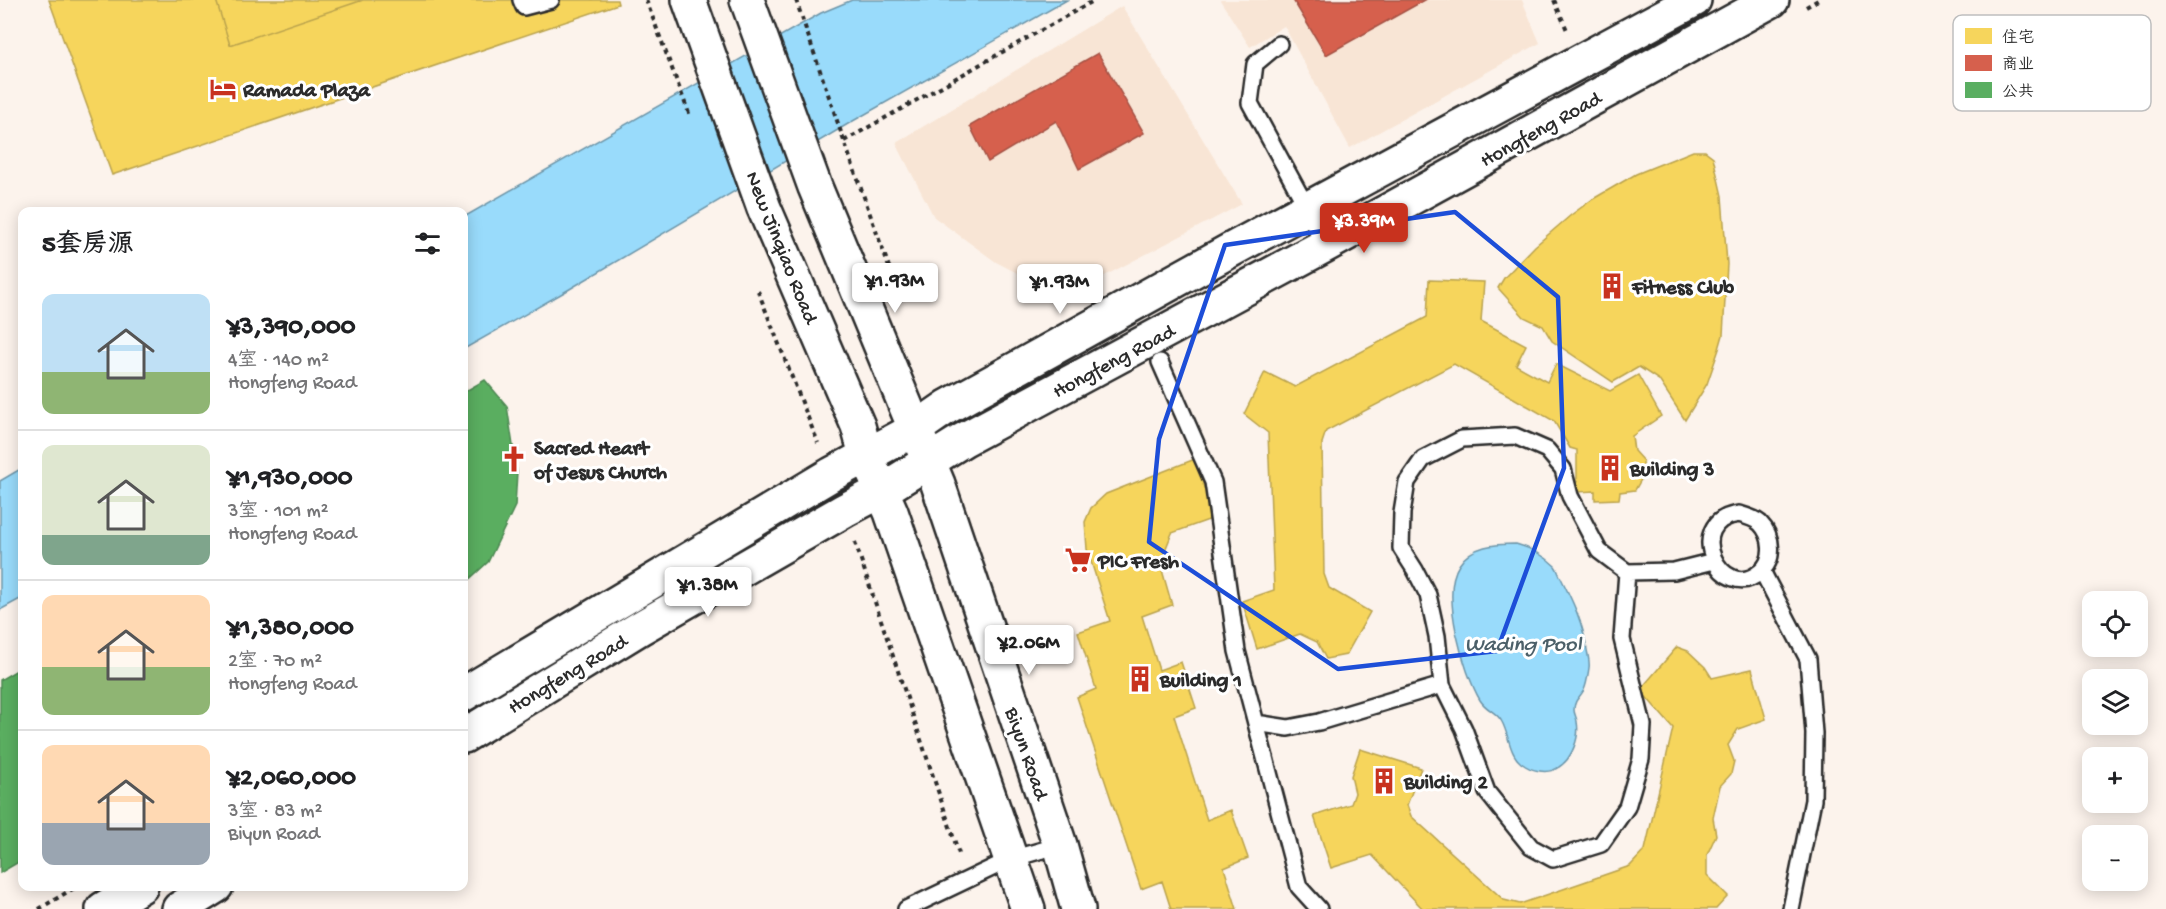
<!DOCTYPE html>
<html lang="zh">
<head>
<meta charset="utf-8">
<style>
  :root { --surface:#fff; --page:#f6f6f6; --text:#202124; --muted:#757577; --line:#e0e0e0; --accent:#c8321e }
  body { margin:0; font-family:"Gochi Hand","LXGW WenKai TC",sans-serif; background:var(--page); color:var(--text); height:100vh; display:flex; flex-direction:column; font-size:22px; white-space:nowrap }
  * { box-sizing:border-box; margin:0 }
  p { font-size:20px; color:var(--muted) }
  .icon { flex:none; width:33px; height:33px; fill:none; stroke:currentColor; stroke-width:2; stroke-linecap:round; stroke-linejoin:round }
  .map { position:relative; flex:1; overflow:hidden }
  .side { position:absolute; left:18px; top:207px; width:450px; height:684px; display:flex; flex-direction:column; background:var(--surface); border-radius:12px; box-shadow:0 3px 15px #0003 }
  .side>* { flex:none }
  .tools { position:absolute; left:2082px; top:591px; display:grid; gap:12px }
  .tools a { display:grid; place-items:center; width:66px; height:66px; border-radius:12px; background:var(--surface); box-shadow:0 3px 15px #0003; font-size:30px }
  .price { position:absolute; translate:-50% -51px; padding:0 14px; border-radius:6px; background:#fff; color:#222; font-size:20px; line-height:39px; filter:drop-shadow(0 2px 3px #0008) }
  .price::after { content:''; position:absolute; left:50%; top:36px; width:18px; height:14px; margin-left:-9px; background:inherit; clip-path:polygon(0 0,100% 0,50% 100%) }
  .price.current { background:var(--accent); color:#fff }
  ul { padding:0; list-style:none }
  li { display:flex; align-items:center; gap:18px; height:150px; padding:0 24px }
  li+li { border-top:2px solid var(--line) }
  li span { display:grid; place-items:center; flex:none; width:168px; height:120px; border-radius:12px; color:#555 }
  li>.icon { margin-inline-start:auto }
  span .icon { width:72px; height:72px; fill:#fffc; stroke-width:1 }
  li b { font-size:26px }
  h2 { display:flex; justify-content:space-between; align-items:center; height:72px; padding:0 24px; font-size:26px }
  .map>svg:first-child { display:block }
</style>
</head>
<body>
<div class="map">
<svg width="2166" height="909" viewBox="0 0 2166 909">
  <rect width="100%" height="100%" fill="#fcf3ec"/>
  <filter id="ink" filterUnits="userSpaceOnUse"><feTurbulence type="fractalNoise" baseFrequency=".0167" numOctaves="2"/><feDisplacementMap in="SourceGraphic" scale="12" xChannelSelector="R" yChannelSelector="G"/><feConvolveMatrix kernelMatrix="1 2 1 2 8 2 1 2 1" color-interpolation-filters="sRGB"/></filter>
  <g filter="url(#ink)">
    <path fill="#f8e5d5" d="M1220 0H1522L1540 43 1350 148 1284 26 1250 47Z
      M1122 6 1242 204 1089 284 1033 281 996 262 934 217 896 143Z"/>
    <path fill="#99dbfb" stroke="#6d95a8" stroke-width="1.5" d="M852 0H1067L853 121 568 290 464 349V217L821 13Z
      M22 468V598L0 610V481Z
      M1516 544C1530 548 1544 555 1555 566 1558 570 1558 573 1561 578 1573 602 1583 623 1587 650 1588 656 1590 662 1589 668 1588 674 1587 684 1584 690 1580 697 1574 700 1574 710 1574 714 1577 718 1577 722 1580 737 1572 759 1559 767 1548 775 1531 771 1521 763 1509 753 1509 735 1502 722 1497 712 1486 710 1480 700 1464 673 1440 593 1459 565 1471 545 1496 544 1516 544Z"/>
    <path fill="#f6d55c" stroke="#b9a24d" stroke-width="1.5" d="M49 0H617L618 4 112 175Z
      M216 0H363L230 45Z
      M1693 151H1705L1713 157 1722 196 1727 264 1723 335 1719 349 1707 384 1685 420 1659 380 1639 367 1613 382 1552 341 1543 326 1524 317 1498 288 1504 278 1535 246 1571 215 1593 199 1636 174Z
      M1429 280 1484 282 1481 321 1526 345 1516 365 1547 382 1556 364 1610 391 1638 375 1661 416 1632 436 1634 451 1643 461V476L1635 490 1620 492 1619 499 1595 500V491L1577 492V450L1570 448 1554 421 1454 364 1326 431 1322 443 1324 574 1329 588 1370 612 1346 655 1326 659 1317 642 1300 634 1257 649 1242 601 1274 590 1268 433 1244 414 1265 372 1295 387 1427 317Z
      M1195 459 1214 518 1172 533 1160 563 1172 605 1142 616 1159 670 1181 662 1196 708 1174 716 1207 820 1231 810 1248 858 1224 868 1237 909H1171L1162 881 1141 889 1077 697 1096 689 1078 632 1110 621 1087 549 1085 522 1091 508 1106 494Z
      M1677 647 1688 651 1705 667 1712 678 1752 669 1766 719 1738 729 1728 745 1734 761 1731 774 1720 786 1713 818 1716 835 1707 855V875L1728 896 1716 909H1423L1372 855 1331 868 1314 816 1351 804 1355 793 1351 776 1360 749 1421 768 1407 805 1411 816 1504 900 1520 904 1630 866 1645 850 1673 728 1640 690Z"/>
    <path fill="#d6604d" stroke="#a35043" stroke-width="1.5" d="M1293 0H1425L1326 55Z
      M1098 53 1144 133 1079 169 1056 121 988 162 970 126Z"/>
    <path fill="#5aae61" stroke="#4c8751" stroke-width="1.5" d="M485 380 507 406 517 472 515 506 488 562 464 584V392Z
      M22 667V860L0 873V680Z"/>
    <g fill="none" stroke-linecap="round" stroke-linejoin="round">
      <g stroke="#2b2b2b" stroke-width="20">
        <path id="service" d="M521 0 524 7 551 0
          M1279 44 1255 64 1250 103 1299 193 1324 246
          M1160 362 1213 482 1237 651 1299 887 1319 909
          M1739 514C1746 516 1754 518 1760 523 1773 536 1775 560 1760 572 1722 605 1681 521 1739 514Z
          M1762 571 1808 659 1814 733 1813 800 1791 909
          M1627 572 1622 639 1643 725 1641 759 1627 807 1601 844 1553 859 1531 847 1487 792 1464 729 1442 685 1437 636 1428 595 1415 570 1401 548 1402 513 1407 482 1423 459 1462 439 1515 436 1547 450 1563 469 1570 496 1599 551 1627 572 1674 571 1714 561
          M1256 723 1288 728 1319 722 1442 685
          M906 909 1011 859 1060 845"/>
      </g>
      <g stroke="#2b2b2b" stroke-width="38">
        <path id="tertiary" d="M689 0 764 208 858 426 866 455 891 512 1028 909
          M747 0 815 187 938 484 1060 845 1078 909
          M464 694 832 474 914 430 947 407 1229 251 1694 0
          M464 736 640 628 845 510 881 491 963 440 1324 246 1772 0
          M103 909 141 886
          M179 909 216 886"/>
      </g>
      <path stroke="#2b2b2b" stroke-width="4" stroke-dasharray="4.5 4.5" stroke-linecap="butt" d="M646 0 690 116
        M796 0 844 141 890 270
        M1554 0 1567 30
        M1806 7 1818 0
        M844 141 1095 0
        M758 291 818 443
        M855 542 960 857
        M39 909 74 888"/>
      <use href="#service" stroke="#fff" stroke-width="15"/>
      <use href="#tertiary" stroke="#fff" stroke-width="33"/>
    </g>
  </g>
  <path fill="none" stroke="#1d4ed8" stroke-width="4.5" stroke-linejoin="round" d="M1455 212 1558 297 1564 468 1497 651 1338 669 1149 542 1159 439 1225 245Z"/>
  <defs>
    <g id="hotel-bare" transform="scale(2.07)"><path d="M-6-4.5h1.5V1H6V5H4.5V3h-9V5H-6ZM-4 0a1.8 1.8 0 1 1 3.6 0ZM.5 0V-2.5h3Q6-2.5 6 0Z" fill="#c8321e" stroke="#fff" stroke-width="2.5" paint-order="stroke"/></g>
    <g id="building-bare" transform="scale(2.07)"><path d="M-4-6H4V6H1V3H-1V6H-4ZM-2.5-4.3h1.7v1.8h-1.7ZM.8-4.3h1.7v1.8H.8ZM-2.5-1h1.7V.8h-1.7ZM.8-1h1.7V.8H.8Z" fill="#c8321e" stroke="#fff" stroke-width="2.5" paint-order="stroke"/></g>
    <g id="church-bare" transform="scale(2.07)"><path d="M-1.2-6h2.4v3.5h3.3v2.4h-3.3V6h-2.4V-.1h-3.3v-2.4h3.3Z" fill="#c8321e" stroke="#fff" stroke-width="2.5" paint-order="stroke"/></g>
    <g id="supermarket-bare" transform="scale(2.07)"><path d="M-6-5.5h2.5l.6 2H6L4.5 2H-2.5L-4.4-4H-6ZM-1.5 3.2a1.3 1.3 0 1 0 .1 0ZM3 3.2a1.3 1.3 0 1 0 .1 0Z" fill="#c8321e" stroke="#fff" stroke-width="2.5" paint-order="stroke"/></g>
  </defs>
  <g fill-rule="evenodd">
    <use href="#hotel-bare" x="223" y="89"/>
    <use href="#building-bare" x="1612" y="286"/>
    <use href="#church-bare" x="514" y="459"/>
    <use href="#building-bare" x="1610" y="468"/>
    <use href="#supermarket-bare" x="1078" y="560"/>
    <use href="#building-bare" x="1140" y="679"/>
    <use href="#building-bare" x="1384" y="781"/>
  </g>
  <g text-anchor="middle" stroke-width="6" stroke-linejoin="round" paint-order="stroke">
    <g font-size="21" font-weight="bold" fill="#2b2b2b" stroke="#fff" text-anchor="start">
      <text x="243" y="96">Ramada Plaza</text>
      <text x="1632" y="293">Fitness Club</text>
      <text x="534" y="454">Sacred Heart<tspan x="534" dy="24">of Jesus Church</tspan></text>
      <text x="1630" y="475">Building 3</text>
      <text x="1098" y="567">PIC Fresh</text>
      <text x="1160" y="686">Building 1</text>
      <text x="1404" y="788">Building 2</text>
    </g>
    <g font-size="21" fill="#2b2b2b" stroke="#fff">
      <text transform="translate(1540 128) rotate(-29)" y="7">Hongfeng Road</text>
      <text transform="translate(783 247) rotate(68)" y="7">New Jinqiao Road</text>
      <text transform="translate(1113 360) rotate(-28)" y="7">Hongfeng Road</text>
      <text transform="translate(567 673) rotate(-31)" y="7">Hongfeng Road</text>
      <text transform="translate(1028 753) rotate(71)" y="7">Biyun Road</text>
    </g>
    <g font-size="22" font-style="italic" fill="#4c6069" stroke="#fff">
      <text x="1523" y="650">Wading Pool</text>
    </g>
  </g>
  <rect x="1953" y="15" width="198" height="96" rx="9" fill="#fff" stroke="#bfbfbf" stroke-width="1.5"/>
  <rect x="1965" y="28" width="27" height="16" fill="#f6d55c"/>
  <rect x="1965" y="55" width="27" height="16" fill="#d6604d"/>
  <rect x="1965" y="82" width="27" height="16" fill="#5aae61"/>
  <g font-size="16" fill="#2b2b2b">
    <text x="2002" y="42">住宅</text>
    <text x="2002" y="69">商业</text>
    <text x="2002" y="96">公共</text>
  </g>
</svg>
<div class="tools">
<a><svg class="icon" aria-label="locate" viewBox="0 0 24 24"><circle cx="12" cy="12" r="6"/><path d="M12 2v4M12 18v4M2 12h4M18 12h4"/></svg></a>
<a><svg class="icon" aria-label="layers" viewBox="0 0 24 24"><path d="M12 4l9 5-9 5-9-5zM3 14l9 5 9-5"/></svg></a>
<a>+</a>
<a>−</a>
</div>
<b class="price current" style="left:1364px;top:254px">¥3.39M</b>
<b class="price" style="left:895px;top:314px">¥1.93M</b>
<b class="price" style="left:1060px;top:315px">¥1.93M</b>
<b class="price" style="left:708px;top:618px">¥1.38M</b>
<b class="price" style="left:1029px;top:676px">¥2.06M</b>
<section class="side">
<h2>5套房源<svg class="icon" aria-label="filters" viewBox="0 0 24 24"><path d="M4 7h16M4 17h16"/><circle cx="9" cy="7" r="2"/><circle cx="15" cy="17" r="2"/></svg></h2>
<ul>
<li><span style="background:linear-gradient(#bfe0f5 65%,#8fb573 0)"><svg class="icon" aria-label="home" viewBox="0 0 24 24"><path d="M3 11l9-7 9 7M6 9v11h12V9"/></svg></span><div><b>¥3,390,000</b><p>4室 · 140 m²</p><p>Hongfeng Road</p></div></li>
<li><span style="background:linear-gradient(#dfe7d0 75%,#7fa58c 0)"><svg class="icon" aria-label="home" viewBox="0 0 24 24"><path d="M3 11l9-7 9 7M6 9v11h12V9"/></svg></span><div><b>¥1,930,000</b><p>3室 · 101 m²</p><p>Hongfeng Road</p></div></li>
<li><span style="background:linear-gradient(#ffd9b3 60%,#8fb573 0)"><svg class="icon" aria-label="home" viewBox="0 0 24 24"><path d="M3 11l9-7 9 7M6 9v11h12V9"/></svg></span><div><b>¥1,380,000</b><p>2室 · 70 m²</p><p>Hongfeng Road</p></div></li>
<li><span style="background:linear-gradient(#ffd9b3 65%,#9aa5b1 0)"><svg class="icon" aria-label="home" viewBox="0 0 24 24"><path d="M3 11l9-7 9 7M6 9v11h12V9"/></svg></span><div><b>¥2,060,000</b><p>3室 · 83 m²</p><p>Biyun Road</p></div></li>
</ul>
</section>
</div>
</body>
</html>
